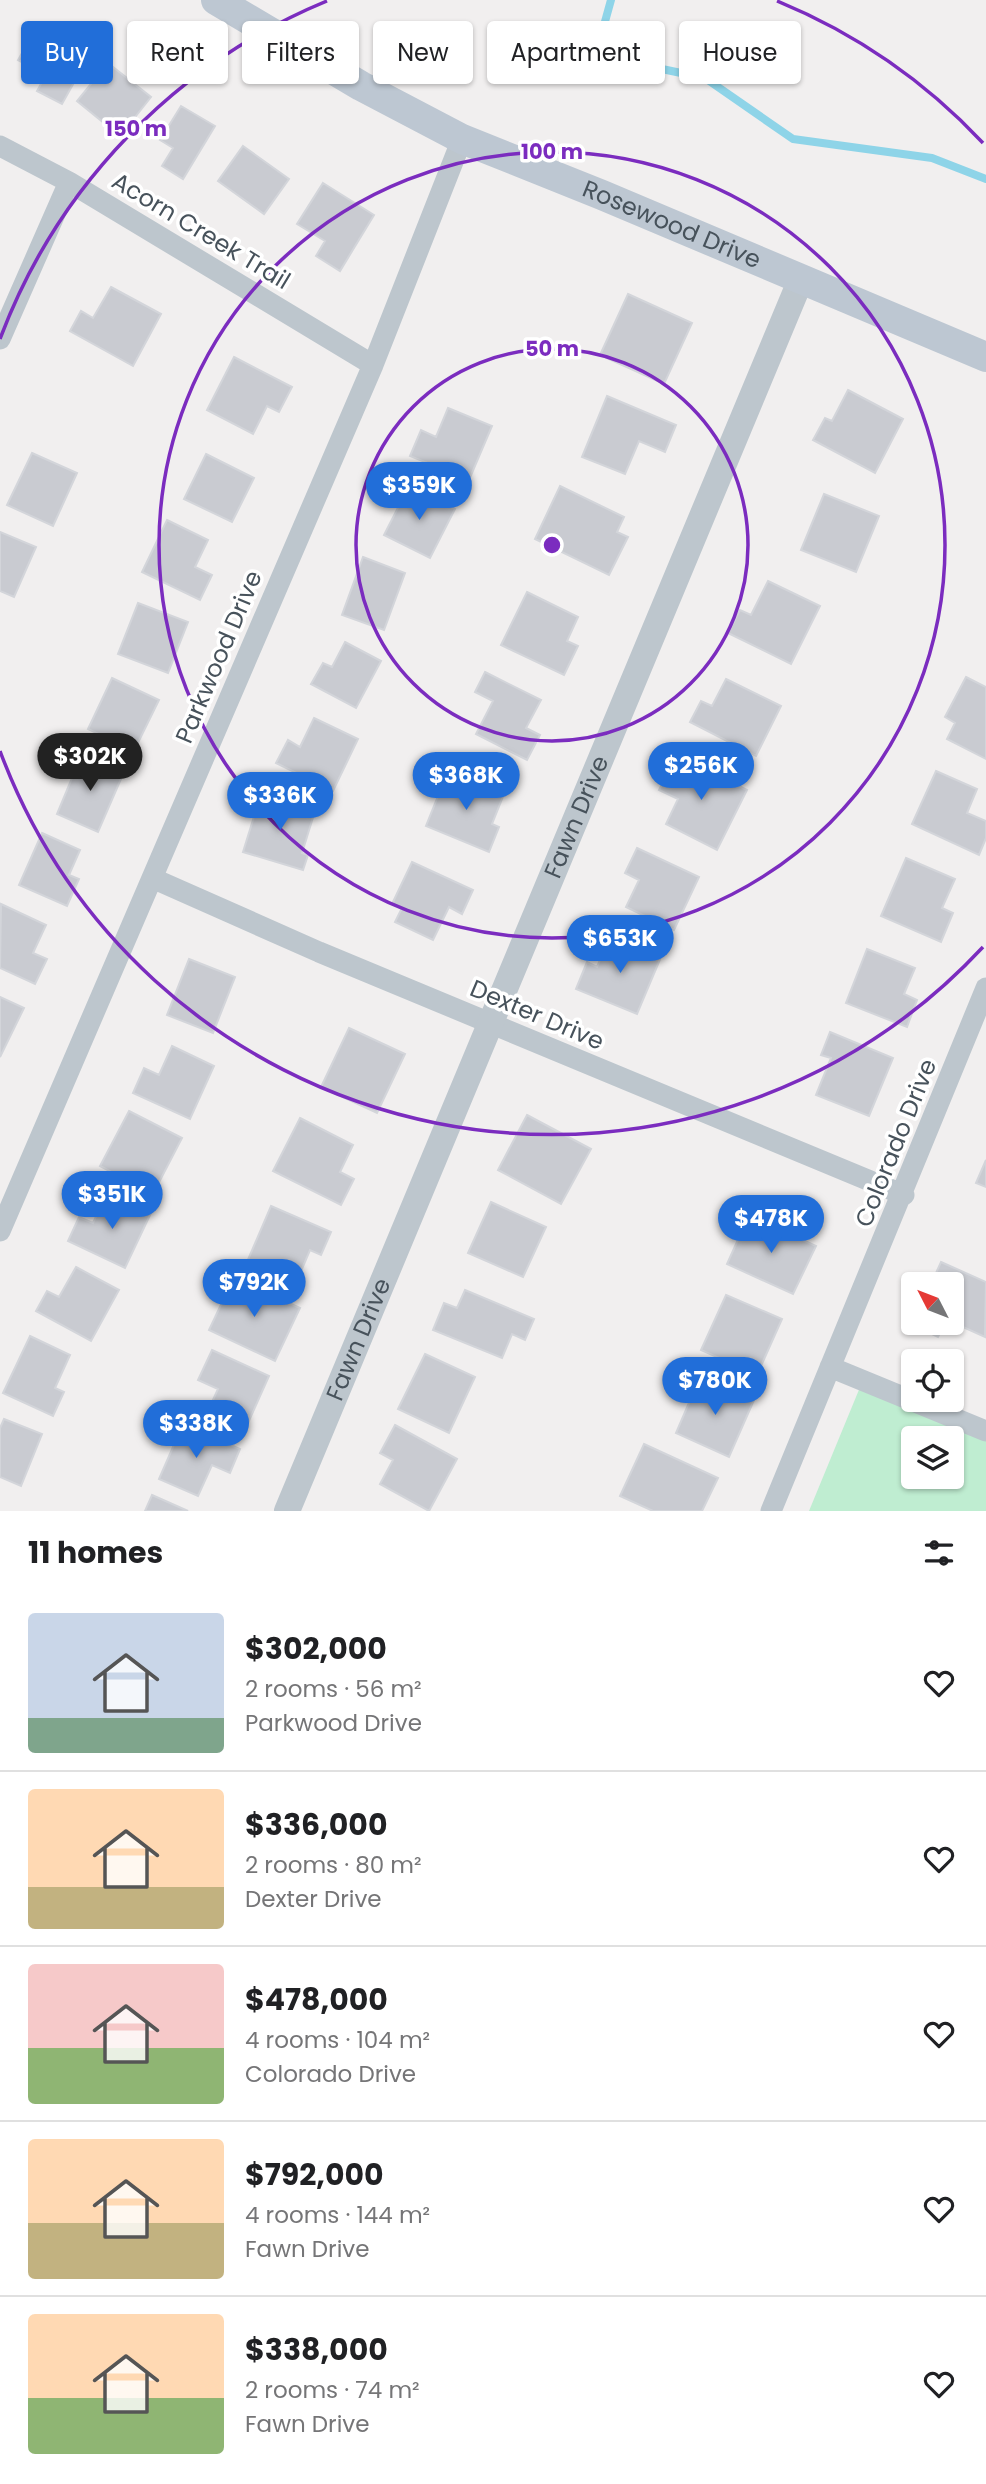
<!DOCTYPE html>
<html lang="en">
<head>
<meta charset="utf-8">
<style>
  :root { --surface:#fff; --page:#f2f2f2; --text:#202124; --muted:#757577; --line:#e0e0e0; --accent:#216ed9 }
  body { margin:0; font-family:Poppins,sans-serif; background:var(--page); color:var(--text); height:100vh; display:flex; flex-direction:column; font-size:26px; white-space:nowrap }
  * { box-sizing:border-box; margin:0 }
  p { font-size:23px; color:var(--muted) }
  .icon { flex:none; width:38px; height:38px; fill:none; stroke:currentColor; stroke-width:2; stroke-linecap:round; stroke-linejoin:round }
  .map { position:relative; height:1511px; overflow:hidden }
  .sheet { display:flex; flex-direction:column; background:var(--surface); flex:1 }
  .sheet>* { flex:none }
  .banner { position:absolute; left:21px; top:21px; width:945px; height:63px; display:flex; gap:14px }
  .needle { width:46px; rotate:312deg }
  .buttons { position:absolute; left:901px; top:1272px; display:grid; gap:14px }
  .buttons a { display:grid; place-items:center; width:63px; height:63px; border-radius:7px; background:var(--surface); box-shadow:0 2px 5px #0004; font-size:35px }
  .price { position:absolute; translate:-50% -60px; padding:0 16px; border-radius:24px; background:var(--accent); color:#fff; font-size:23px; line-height:46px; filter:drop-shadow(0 2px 4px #0008) }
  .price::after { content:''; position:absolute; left:50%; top:42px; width:21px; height:16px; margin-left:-10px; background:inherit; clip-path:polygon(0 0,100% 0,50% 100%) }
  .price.active { background:#222; color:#fff }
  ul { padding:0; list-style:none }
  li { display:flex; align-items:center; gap:21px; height:175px; padding:0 28px }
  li+li { border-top:2px solid var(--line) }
  li span { display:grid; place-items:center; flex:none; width:196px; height:140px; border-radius:7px; color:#555 }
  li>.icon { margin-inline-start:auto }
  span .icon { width:84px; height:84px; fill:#fffc; stroke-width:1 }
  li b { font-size:30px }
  h2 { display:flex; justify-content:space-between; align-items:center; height:84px; padding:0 28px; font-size:30px }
  .tag { padding:0 24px; border-radius:7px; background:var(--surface); box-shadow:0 2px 5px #0004; font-size:24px; line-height:63px }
  .tag.active { background:var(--accent); color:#fff }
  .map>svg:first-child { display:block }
</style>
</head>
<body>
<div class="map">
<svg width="986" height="1511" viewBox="0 0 986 1511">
  <rect width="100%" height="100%" fill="#f1efef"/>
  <path fill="#bfedd1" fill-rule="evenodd" d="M863 1380 986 1431V1511H809ZM914 1438H952V1477H914Z"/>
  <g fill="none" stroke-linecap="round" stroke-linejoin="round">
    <path stroke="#8ed4e8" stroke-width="8" d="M611 0 601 36 638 64 705 78 793 139 932 158 986 179"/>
  </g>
  <path fill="#c9cbd1" stroke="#d3d5da" stroke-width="2" d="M38 25 90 54 62 104 37 91 46 75 18 60Z
    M108 63 151 97 120 136 77 101Z
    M181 106 215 126 183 179 162 166 173 148 160 140Z
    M243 146 289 179 264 214 218 181Z
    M323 183 374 215 340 271 316 256 325 241 297 224Z
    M111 287 161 314 133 366 70 331 81 311 93 318Z
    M628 294 692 323 664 384 600 355Z
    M234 357 292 387 279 412 267 406 253 434 207 410Z
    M848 390 903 419 875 473 813 440 825 418 832 421Z
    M607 396 676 425 665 452 639 441 625 474 582 457Z
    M448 408 492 426 469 480 410 456 421 430 436 437Z
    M32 453 77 473 53 526 7 505Z
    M206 454 254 478 232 522 184 499Z
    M409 486 455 509 430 558 384 535Z
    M560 486 624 517 617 532 628 537 609 575 535 539Z
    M824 494 879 516 856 572 801 550Z
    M167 520 208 540 195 567 212 575 200 600 142 572Z
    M0 532 36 547 14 597 0 591Z
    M363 557 405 573 384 630 342 615Z
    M768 581 820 606 791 664 728 633 740 610 751 615Z
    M527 592 578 617 567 641 578 646 564 675 501 645Z
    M138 603 188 622 168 673 118 654Z
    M345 642 381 661 356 708 311 684 323 663 332 667Z
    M485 672 541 700 526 728 540 735 527 760 476 734 493 701 475 692Z
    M966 677 986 687V759L947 739 955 723 945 717Z
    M112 678 159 700 134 751 88 729Z
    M726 679 781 706 756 756 690 722 701 701 712 706Z
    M314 718 358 739 333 791 276 763 288 740 300 747Z
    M82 754 124 772 98 832 57 814Z
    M677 755 747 790 717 850 666 824 678 799 659 790Z
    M448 771 504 794 492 824 499 827 489 852 426 826Z
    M936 771 977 789 967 813 986 821V838L979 855 912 824Z
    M261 794 315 811 302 853 308 855 303 870 243 852Z
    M42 833 80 850 69 875 79 879 67 906 19 885Z
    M637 848 699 877 674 930 626 907 639 880 625 873Z
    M906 858 955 879 942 908 953 913 941 942 881 916Z
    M412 862 473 890 462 914 449 907 433 940 395 922 402 908 392 904Z
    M1 904 46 925 33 953 47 959 35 984 0 968Z
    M610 936 661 957 637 1014 576 989 587 962 597 967Z
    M867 949 915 968 904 994 917 1000 907 1027 846 1003Z
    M189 959 235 977 213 1033 167 1015Z
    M0 997 24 1008 0 1057Z
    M349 1028 405 1054 377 1113 321 1087Z
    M830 1032 893 1058 869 1116 816 1095 831 1058 821 1055Z
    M172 1046 214 1066 190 1119 133 1093 144 1068 159 1075Z
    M129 1111 182 1138 153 1194 100 1166Z
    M527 1115 591 1149 561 1204 498 1170Z
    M300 1118 353 1145 340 1172 354 1179 341 1205 273 1171Z
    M986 1160V1187L976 1183Z
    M107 1193 151 1213 125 1268 68 1241 79 1217 93 1223Z
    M491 1202 546 1227 523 1277 468 1253Z
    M271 1206 331 1232 321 1255 310 1250 296 1283 247 1262Z
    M749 1215 816 1246 793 1294 727 1264Z
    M941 1262 986 1282 985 1337 952 1322V1284H931Z
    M76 1267 119 1290 91 1341 36 1311 47 1291 59 1297Z
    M234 1277 300 1308 275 1361 209 1330Z
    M465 1290 534 1319 525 1340 512 1334 502 1358 433 1330 444 1303 457 1308Z
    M726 1295 782 1319 757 1375 701 1350Z
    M914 1322V1323H945L938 1337 913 1325Z
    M30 1336 70 1355 55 1388 64 1392 53 1416 3 1393Z
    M212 1350 269 1376 244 1432 206 1415 218 1389 198 1380Z
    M425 1354 475 1377 449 1433 398 1409Z
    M700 1377 754 1400 729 1457 676 1433Z
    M4 1419 42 1434 21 1486 0 1477V1428Z
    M183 1424 240 1449 230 1473 212 1465 198 1496 159 1479Z
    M395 1425 457 1459 429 1511 380 1484 393 1460 380 1453Z
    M644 1444 718 1478 702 1511H653L620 1496Z
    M152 1495 188 1511H145Z"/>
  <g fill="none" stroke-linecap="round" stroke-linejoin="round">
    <path stroke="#bdc6cd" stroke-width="21" d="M0 146 69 182 373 365
      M0 339 69 182
      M152 878 319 952 904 1195
      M0 1231 373 365 462 139
      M830 1367 986 1431
      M771 1511 986 988"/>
    <path stroke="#bdc6cd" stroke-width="26" id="s1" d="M287 1511 801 279"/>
    <path stroke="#bdc7d2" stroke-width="30" id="s2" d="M216 0 361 86 462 139 602 195 986 357"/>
  </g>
  <g fill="none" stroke="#7b2cbf" stroke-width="3.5">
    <circle cx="552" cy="545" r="196"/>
    <circle cx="552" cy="545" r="393"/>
    <path d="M983 947A589 589 0 0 1 0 751M0 339A589 589 0 0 1 327 1M777 1A589 589 0 0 1 983 143"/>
  </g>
  <g text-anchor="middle" stroke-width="7" stroke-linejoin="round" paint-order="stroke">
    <g font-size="24" fill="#47525b" stroke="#fff">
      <text dy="8" stroke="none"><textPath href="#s2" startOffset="509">Rosewood Drive</textPath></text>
      <text transform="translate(201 231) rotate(31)" y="8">Acorn Creek Trail</text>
      <text transform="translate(219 657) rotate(-67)" y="8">Parkwood Drive</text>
      <text dy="8" stroke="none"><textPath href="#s1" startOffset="752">Fawn Drive</textPath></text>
      <text transform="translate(537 1015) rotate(23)" y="8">Dexter Drive</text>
      <text transform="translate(896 1143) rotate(-68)" y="8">Colorado Drive</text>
      <text dy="8" stroke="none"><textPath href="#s1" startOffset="186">Fawn Drive</textPath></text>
    </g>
  </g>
  <circle cx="552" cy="545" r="10" fill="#7b2cbf" stroke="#fff" stroke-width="3.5"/>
  <g font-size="21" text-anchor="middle" font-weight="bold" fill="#7b2cbf" stroke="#fff" stroke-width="7" stroke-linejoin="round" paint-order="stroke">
    <text x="136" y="136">150 m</text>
    <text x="552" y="159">100 m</text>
    <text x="552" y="356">50 m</text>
  </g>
</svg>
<div class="buttons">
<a><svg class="needle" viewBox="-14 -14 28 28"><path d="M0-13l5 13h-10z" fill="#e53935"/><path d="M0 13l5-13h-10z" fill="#757577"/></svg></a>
<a><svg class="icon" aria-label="locate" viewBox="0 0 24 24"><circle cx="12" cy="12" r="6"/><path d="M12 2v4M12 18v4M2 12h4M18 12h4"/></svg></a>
<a><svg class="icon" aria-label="layers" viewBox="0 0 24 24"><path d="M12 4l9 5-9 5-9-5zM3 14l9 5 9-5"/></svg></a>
</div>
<b class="price" style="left:419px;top:522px">$359K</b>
<b class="price active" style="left:90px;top:793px">$302K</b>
<b class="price" style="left:701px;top:802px">$256K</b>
<b class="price" style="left:466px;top:812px">$368K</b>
<b class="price" style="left:280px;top:832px">$336K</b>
<b class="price" style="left:620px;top:975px">$653K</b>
<b class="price" style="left:112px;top:1231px">$351K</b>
<b class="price" style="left:771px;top:1255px">$478K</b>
<b class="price" style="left:254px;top:1319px">$792K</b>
<b class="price" style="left:715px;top:1417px">$780K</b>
<b class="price" style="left:196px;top:1460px">$338K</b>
<div class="banner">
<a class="tag active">Buy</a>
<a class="tag">Rent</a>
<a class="tag">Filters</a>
<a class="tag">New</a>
<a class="tag">Apartment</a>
<a class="tag">House</a>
</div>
</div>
<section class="sheet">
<h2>11 homes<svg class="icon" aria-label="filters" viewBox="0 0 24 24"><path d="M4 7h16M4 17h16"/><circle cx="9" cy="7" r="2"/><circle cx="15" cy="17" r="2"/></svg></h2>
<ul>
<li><span style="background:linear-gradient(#c9d6e8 75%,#7fa58c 0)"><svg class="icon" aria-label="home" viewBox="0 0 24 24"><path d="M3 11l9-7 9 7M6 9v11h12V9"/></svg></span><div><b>$302,000</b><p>2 rooms · 56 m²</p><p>Parkwood Drive</p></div><svg class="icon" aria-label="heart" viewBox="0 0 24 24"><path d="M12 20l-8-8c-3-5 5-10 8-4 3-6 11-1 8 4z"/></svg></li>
<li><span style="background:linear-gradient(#ffd9b3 70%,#c2b280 0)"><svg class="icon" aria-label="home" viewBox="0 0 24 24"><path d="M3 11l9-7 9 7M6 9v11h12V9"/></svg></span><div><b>$336,000</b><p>2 rooms · 80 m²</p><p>Dexter Drive</p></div><svg class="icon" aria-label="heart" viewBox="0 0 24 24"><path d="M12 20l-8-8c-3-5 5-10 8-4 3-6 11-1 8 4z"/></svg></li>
<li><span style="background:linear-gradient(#f6c9c9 60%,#8fb573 0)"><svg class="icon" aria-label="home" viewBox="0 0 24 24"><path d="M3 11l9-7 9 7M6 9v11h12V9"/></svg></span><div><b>$478,000</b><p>4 rooms · 104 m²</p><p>Colorado Drive</p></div><svg class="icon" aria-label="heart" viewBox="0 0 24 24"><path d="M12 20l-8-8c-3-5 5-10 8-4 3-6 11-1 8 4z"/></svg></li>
<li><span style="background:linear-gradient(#ffd9b3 60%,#c2b280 0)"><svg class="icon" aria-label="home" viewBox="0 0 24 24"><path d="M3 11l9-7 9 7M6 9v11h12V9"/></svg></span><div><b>$792,000</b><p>4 rooms · 144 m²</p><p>Fawn Drive</p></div><svg class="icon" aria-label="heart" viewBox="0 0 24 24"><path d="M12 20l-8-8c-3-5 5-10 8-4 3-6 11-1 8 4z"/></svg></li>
<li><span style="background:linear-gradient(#ffd9b3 60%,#8fb573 0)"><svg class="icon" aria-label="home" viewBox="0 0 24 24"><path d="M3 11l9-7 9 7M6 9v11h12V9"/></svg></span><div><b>$338,000</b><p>2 rooms · 74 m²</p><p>Fawn Drive</p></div><svg class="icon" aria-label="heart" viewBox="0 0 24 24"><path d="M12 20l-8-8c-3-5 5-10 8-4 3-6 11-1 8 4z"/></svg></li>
</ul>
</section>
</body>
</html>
